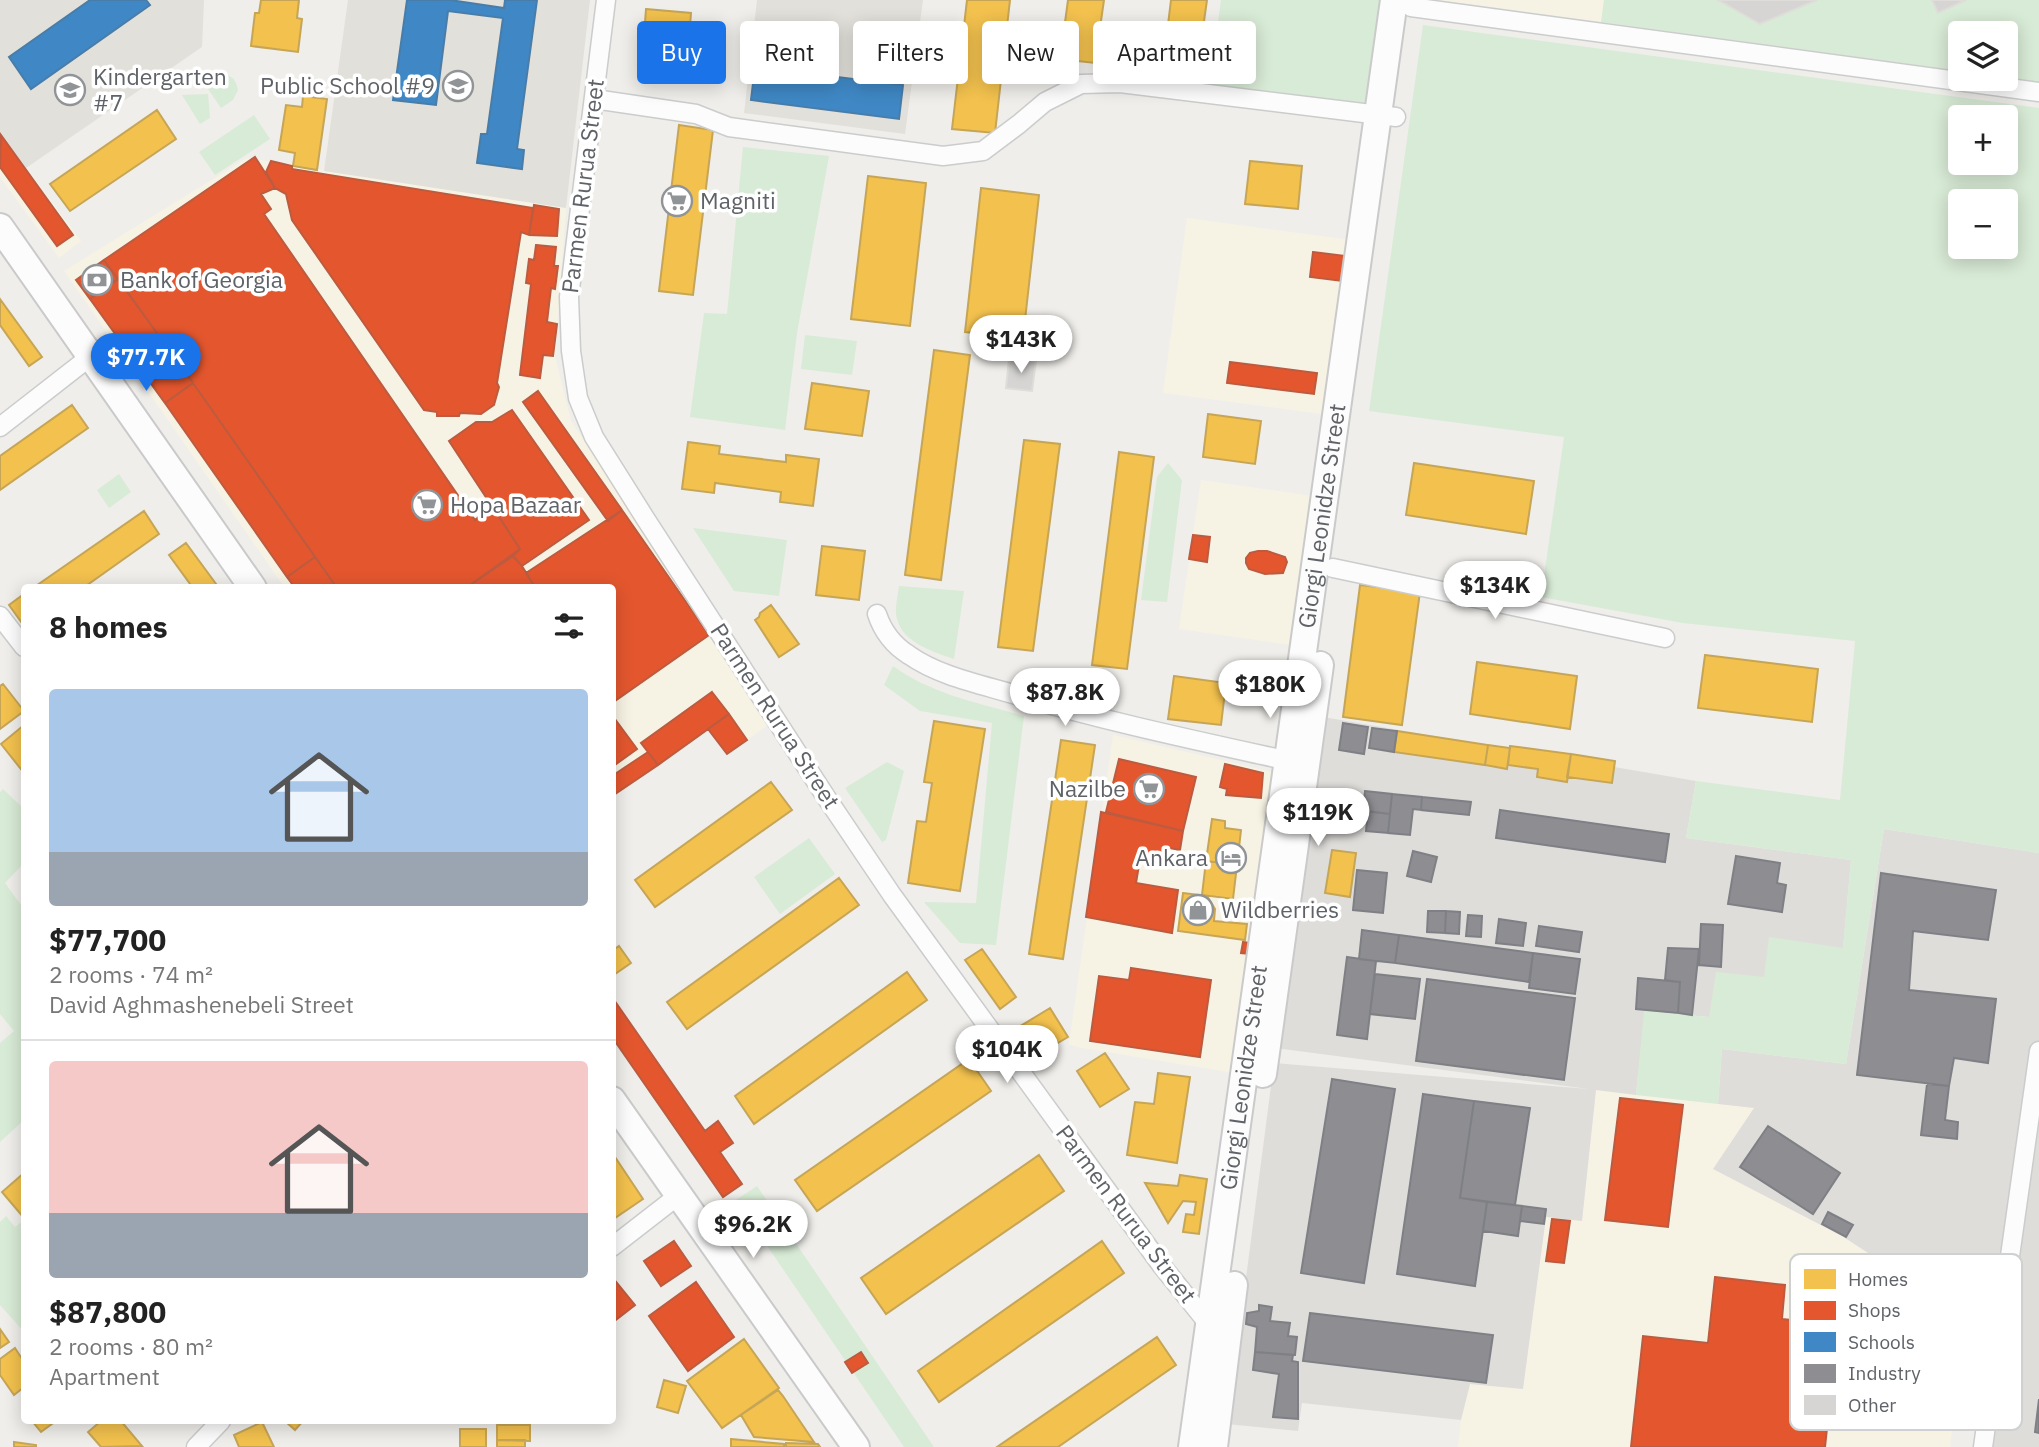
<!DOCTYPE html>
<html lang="en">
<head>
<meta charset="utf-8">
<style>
  :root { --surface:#fff; --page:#f6f6f6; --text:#222; --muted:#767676; --line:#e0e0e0; --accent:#1a73e8 }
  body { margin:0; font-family:"IBM Plex Sans",sans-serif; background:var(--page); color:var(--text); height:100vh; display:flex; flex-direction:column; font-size:26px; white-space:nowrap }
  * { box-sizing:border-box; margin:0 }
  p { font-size:23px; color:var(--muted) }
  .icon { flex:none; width:38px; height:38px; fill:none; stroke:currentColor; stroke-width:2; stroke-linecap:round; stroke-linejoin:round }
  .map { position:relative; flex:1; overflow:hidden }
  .sheet { position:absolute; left:21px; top:584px; width:595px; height:840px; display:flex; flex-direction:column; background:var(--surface); border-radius:7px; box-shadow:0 4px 18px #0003 }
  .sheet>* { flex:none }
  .top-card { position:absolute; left:637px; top:21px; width:665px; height:63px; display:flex; gap:14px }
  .buttons { position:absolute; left:1948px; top:21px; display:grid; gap:14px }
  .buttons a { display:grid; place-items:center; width:70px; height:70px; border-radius:7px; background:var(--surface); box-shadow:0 4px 18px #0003; font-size:35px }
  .price { position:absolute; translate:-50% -60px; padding:0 16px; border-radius:24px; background:#fff; color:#222; font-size:23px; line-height:46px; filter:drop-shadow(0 2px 4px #0008) }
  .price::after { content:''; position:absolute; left:50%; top:42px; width:21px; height:16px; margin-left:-10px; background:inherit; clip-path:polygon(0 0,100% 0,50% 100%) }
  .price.current { background:var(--accent); color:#fff }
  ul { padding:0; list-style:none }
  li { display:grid; align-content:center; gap:14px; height:371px; padding:0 28px }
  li+li { border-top:2px solid var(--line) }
  li span { display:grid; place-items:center; height:217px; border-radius:7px; color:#555 }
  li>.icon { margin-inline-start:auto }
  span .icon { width:126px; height:126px; fill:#fffc; stroke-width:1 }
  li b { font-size:30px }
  h2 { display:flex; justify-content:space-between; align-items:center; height:84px; padding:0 28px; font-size:30px }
  .chip { padding:0 24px; border-radius:7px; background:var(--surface); box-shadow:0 4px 18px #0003; font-size:24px; line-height:63px }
  .chip.current { background:var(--accent); color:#fff }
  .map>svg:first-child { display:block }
</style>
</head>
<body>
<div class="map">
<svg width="2039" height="1447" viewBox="0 0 2039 1447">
  <rect width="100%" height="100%" fill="#efeeea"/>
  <path fill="#f7f3e4" d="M1440 0H1604L1601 22Z
    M0 133 81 241 59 258 0 177Z
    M247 158 566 208 555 357 571 421 771 723 727 754 708 729 613 796 612 588H285L64 271Z
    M1187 218 1351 240 1330 415 1163 393Z
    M1201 480 1320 497 1298 646 1179 629Z
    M1113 735 1281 774 1234 1073 1077 1047 1069 1044Z
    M1596 1090 1754 1108 1713 1169 1842 1236 1966 1317 1950 1447H1458L1461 1420 1470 1384 1523 1389 1546 1216 1582 1220Z"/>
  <path fill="#dfddda" d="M1323 717 1696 781 1686 838 1851 860 1843 949 1764 977 1709 1017 1645 1011 1636 1095 1596 1090 1582 1221 1546 1217 1523 1389 1470 1384 1461 1420 1302 1403 1298 1431 1227 1424 1274 1063 1589 1089 1275 1048Z
    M1884 829 2039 853V1447H1983L1999 1338 1842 1236 1713 1169 1754 1108 1718 1104 1722 1049 1846 1064Z"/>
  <path fill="#e2e0da" d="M0 0H204L202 47 26 168 0 133Z
    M348 0H590L566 208 324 171Z
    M757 0H923L905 134 744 113Z"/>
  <path fill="#d8ebd6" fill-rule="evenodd" d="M1221 0H1386L1371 108 1209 89Z
    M1604 0H2039V82L2006 77V33H1960V71L1601 22Z
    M1423 25 2039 108V853L1884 829 1846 1064 1722 1049 1718 1104 1636 1095 1644 1011 1709 1017 1716 972 1764 977 1769 937 1843 948 1851 860 1686 838 1696 781 1840 800 1855 641 1683 623 1541 597 1564 437 1369 411ZM1960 117H2006V163H1960ZM1960 201H2006V247H1960Z
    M220 74C231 74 236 79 238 90L233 100 221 108 204 83Z
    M208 94 210 118 200 124 182 95Z
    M254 115 270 139 215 175 199 152Z
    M743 147 829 156 797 333 785 430 690 417 704 313 727 314Z
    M805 335 857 341 852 375 801 369Z
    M1168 463 1182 480 1167 602 1141 600 1157 477Z
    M119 474 131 492 109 508 97 490Z
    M693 528 787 540 779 596 734 591Z
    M899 586 964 591 954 659C934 652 903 643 897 619 894 609 898 596 899 586Z
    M893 666C931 694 979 703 1024 716L996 945 960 943 924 902 976 903 992 723 920 711 884 685Z
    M887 762 904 771 886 840 882 842 845 788Z
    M3 789 24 809V863L5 883 24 909V1120L0 1142V1043L14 1031 0 1014V792Z
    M809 838 835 874 780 914 754 877Z
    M757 1186 934 1447H904L736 1200Z
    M6 1216 15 1227 24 1220V1332L0 1305V1222Z"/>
  <path fill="#f2c14e" stroke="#c6a556" stroke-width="2" d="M261 0H299L297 18 302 19 298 52 251 46 255 13H259Z
    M967 0H1010L995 133 952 129Z
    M1068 0H1104L1095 63 1060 59Z
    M1171 0H1207L1196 78 1162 74Z
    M646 9 691 13 689 39 682 38 679 71 647 68 650 37 644 36Z
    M303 96 327 99 317 170 293 166 295 153 279 150 286 105 302 107Z
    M157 110 176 139 70 211 50 184Z
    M679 125 713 130 693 295 659 291Z
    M1250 161 1302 166 1298 209 1245 204Z
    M868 176 926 183 910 326 851 319Z
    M981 188 1039 195 1023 338 965 332Z
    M0 299 42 357 29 366 0 325Z
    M934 350 970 355 941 580 905 575Z
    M812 383 869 391 862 436 805 429Z
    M72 405 88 428 0 490V456Z
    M1208 414 1261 421 1255 464 1203 457Z
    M1024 440 1060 444 1033 651 998 647Z
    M688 442 720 446 719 454 786 462V455L819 459 813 506 780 502 781 492 715 483 714 493 682 489Z
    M1119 452 1154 457 1127 669 1092 665Z
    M1414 463 1534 481 1526 534 1406 515Z
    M144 511 159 534 83 588H33Z
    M186 543 219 588H193L169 555Z
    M822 546 865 551 859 600 816 595Z
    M1360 585 1420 592 1402 725 1343 717Z
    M24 594V626L9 605Z
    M771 605 799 644 779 657 755 620 759 617 760 613Z
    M1705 655 1818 669 1812 722 1698 708Z
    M1477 662 1577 676 1570 729 1470 714Z
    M1174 676 1226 683 1221 725 1168 719Z
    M3 684 24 711 0 729V686Z
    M934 721 985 729 960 891 908 883 917 821 926 822 932 783 924 782Z
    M24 725V773L1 744Z
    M1397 731 1488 745 1485 765 1394 752Z
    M1061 740 1095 745 1063 959 1029 954Z
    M1488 745 1510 748 1507 769 1485 765Z
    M1510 746 1571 754 1567 782 1537 777 1538 769 1508 765Z
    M1571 754 1615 761 1612 783 1567 777Z
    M771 782 792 810 655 907 635 880Z
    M1212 819 1225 821V828L1241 830 1237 865 1206 861Z
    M1332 850 1356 853 1350 897 1325 893Z
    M1206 861 1237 865 1233 899 1202 895Z
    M839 878 859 905 687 1029 667 1002Z
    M1183 893 1207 896 1215 909 1214 921 1247 924 1245 940 1178 931Z
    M619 946 631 963 612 976V951Z
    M982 949 1016 997 1000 1009 965 960Z
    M907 972 927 1000 754 1124 735 1096Z
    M1050 1008 1068 1037 1031 1059 1014 1030Z
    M1105 1053 1129 1089 1100 1107 1077 1071Z
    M969 1059 991 1091 817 1211 795 1180Z
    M1158 1073 1190 1077 1177 1163 1127 1155 1135 1102 1154 1104Z
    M613 1154 643 1199 612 1220V1154Z
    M1039 1155 1064 1191 886 1314 861 1278Z
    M24 1173V1218L2 1192Z
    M1180 1175 1207 1179 1199 1234 1183 1232 1186 1214 1194 1215 1196 1202 1183 1201 1168 1223 1145 1183 1178 1186Z
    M1102 1241 1124 1273 939 1402 918 1371Z
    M0 1329 9 1342 0 1348Z
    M1157 1337 1176 1365 1058 1447H997Z
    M744 1339 779 1388 722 1428 687 1381Z
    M15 1348 24 1362V1387L14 1395 0 1375V1359Z
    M664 1380 686 1386 678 1413 657 1407Z
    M778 1390 783 1396 814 1442 754 1437 741 1415Z
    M32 1421H56L41 1432Z
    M101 1421H121L142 1446 101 1447 88 1432Z
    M285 1421H303L295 1430Z
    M262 1422 274 1447H239L234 1435Z
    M497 1425H530V1441L497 1440Z
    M460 1429H486V1447H460Z
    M731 1439 784 1444V1447H731Z
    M497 1440H525V1447H497Z
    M14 1442 36 1445V1447H14Z
    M786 1443 818 1444 820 1447H786Z"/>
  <path fill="#e4572e" stroke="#bc5b3f" stroke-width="2" d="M1 135 73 235 57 246 0 167Z
    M255 157 275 188 261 194 271 209 264 214 475 520 492 506 520 549 466 588H337L193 383 104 260Z
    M271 161 292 166V169L533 208 529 235 521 232 497 383 499 387 494 405 481 414 460 413 459 416H437V412L424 410 292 220 286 194 275 188 266 172Z
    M534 205 559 209 557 236 529 235Z
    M536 245 556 247 554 266H558L555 289 551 288 547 322 557 324 553 356 543 355 540 378 520 375 531 284 526 283 529 259 534 260Z
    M1313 252 1346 256 1342 281 1310 277Z
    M104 260 118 279 90 299 76 280Z
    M118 279 193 383 165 403 90 299Z
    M1230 362 1317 373 1314 394 1227 383Z
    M193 383 315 557 287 577 165 403Z
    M538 391 622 510 608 521 523 402Z
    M512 410 589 520 522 566 513 556 520 549 449 441 476 422H492Z
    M622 510 709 635 612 703V588H527L533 584 526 573Z
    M1193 535 1210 537 1207 562 1189 559Z
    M1258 551H1267L1285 557 1287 562 1283 573 1265 574 1249 569 1246 563V558L1250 553Z
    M513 556 522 566 533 584 527 588H466Z
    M315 557 337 588H295L287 577Z
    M712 692 729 714 658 765 641 743Z
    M729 714 747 740 727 754 708 729Z
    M612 715 637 749 612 767Z
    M648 752 658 765 612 796V776Z
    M1119 759 1196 777 1183 831 1106 812Z
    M1225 764 1263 773 1261 798 1226 795 1227 789 1220 787Z
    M1101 812 1183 831 1180 850 1165 847 1163 857 1141 853 1136 883 1178 890 1172 933 1086 917Z
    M1243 942 1251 943 1250 954 1241 953Z
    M1131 968 1211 980 1200 1057 1090 1041 1099 976 1129 980Z
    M612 997 705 1131 718 1121 733 1143 720 1152 742 1184 723 1197 612 1037Z
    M1620 1098 1683 1105 1668 1227 1605 1220Z
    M765 1217 773 1230 755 1242 746 1229Z
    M1552 1219 1570 1221 1564 1263 1546 1261Z
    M674 1241 691 1266 661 1286 644 1261Z
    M612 1277 635 1305 612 1323Z
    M1715 1277 1785 1285 1782 1319 1838 1325 1825 1447H1631L1643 1336 1708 1343Z
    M696 1282 734 1337 688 1371 649 1316Z
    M861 1352 868 1363 852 1373 845 1362Z"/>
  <path fill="#3f88c5" stroke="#497da9" stroke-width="2" d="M90 0H146L150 5 31 89 9 57Z
    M407 0H450L504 8 505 0H537L517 149 524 150 522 169 477 163 481 134H487L503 18 448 11 436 105 393 100Z
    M755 67 903 85 899 119 751 100Z"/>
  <path fill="#8d8d92" stroke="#7f8085" stroke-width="2" d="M1343 723 1368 727 1364 754 1339 750Z
    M1372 728 1397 731 1394 752 1369 748Z
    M1365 791 1392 794 1390 814 1363 811Z
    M1392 794 1422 797 1421 810 1413 809 1410 835 1388 833Z
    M1422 797 1471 802 1469 815 1421 810Z
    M1500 810 1669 834 1665 862 1496 838Z
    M1368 811 1390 814 1388 833 1366 831Z
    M1413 851 1437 857 1431 882 1407 876Z
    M1736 856 1780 863 1777 883 1786 885 1782 912 1728 904Z
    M1357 870 1387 873 1383 913 1353 910Z
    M1881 873 1996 890 1988 940 1913 931 1909 990 1996 999 1988 1063 1954 1058 1949 1086 1857 1075Z
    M1428 911H1446L1445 933 1427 932Z
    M1446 911 1460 912 1459 934 1445 933Z
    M1468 915 1482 916 1481 937 1466 936Z
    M1499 919 1526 923 1523 946 1496 943Z
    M1701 924 1723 925 1721 967 1699 965Z
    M1539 926 1582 932 1579 952 1536 946Z
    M1362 930 1399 935 1395 963 1359 959Z
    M1399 935 1533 953 1529 982 1395 963Z
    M1668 948 1699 949 1692 1015 1678 1013 1680 982 1665 980Z
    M1533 953 1580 959 1575 994 1529 988Z
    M1347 957 1376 961 1367 1039 1337 1035Z
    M1375 974 1420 979 1415 1019 1370 1014Z
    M1638 978 1680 982 1678 1013 1636 1009Z
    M1427 979 1575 998 1564 1080 1416 1061Z
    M1332 1079 1395 1089 1364 1283 1301 1273Z
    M1927 1084 1949 1086 1945 1120 1958 1122 1957 1139 1921 1135Z
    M1423 1094 1474 1101 1460 1198 1487 1202 1475 1286 1397 1274Z
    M1474 1101 1530 1108 1515 1205 1460 1198Z
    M1768 1126 1840 1173 1813 1214 1740 1167Z
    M1487 1202 1522 1206 1518 1236 1483 1231Z
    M1522 1206 1546 1209 1544 1224 1520 1221Z
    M1828 1212 1853 1225 1846 1237 1822 1224Z
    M1259 1305 1272 1307 1270 1321 1290 1323 1288 1336 1297 1337 1295 1355 1255 1352 1257 1327 1246 1324 1247 1313 1259 1311Z
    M1310 1313 1493 1335 1486 1383 1303 1361Z
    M1255 1352 1293 1355 1292 1361 1298 1362V1419L1273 1417 1279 1374 1253 1370Z
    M2039 1399V1433L2035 1432Z"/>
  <path fill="#d6d5d3" stroke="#deddd9" stroke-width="2" d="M1718 0H1817L1760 24Z
    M1932 0H1966L1938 13Z
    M1009 359 1036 361 1032 391 1006 388Z"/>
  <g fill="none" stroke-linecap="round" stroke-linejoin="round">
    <g stroke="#cbcccc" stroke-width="21">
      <path id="street" d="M606 0 569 297 571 351 578 398 594 437 645 518 826 797 892 895 1162 1266 1211 1327
        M1411 7 2039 92
        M594 99 696 114 729 127 943 156 983 151 1019 124 1045 102 1081 84 1120 83 1396 117
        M0 427 91 356
        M1333 568 1665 638
        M877 614C883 632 893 645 909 655 939 676 979 684 1013 694 1107 722 1203 742 1298 763
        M0 616 24 647
        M612 1247 679 1195
        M196 1447 221 1421
        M1983 1447 2039 1051"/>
    </g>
    <g stroke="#cacacb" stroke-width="30">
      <g id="secondary">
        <path d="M0 227 253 588"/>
        <path d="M1263 1074 1320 665"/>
        <path d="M612 1100 856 1447"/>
        <path id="s1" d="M1192 1447 1394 0"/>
        <path d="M1214 1447 1234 1285"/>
      </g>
    </g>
    <use href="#street" stroke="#fdfcfc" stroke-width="18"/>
    <use href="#secondary" stroke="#fdfcfc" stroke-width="26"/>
  </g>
  <defs>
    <g id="school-ring" transform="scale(1.575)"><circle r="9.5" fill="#fff" stroke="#919496" stroke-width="1.5"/><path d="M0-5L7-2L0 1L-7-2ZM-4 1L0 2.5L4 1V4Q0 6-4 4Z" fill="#919496"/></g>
    <g id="supermarket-ring" transform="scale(1.575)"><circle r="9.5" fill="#fff" stroke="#919496" stroke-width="1.5"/><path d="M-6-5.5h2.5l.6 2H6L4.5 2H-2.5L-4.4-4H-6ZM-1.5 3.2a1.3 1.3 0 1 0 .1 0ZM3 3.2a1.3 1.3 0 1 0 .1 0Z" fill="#919496"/></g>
    <g id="bank-ring" transform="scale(1.575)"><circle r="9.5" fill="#fff" stroke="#919496" stroke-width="1.5"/><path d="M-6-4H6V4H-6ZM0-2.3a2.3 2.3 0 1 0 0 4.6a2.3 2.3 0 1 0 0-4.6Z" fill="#919496"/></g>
    <g id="hotel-ring" transform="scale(1.575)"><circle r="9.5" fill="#fff" stroke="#919496" stroke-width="1.5"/><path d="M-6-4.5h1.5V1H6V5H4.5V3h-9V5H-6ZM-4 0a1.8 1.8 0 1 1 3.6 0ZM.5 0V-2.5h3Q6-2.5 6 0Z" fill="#919496"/></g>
    <g id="shop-ring" transform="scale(1.575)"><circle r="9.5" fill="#fff" stroke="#919496" stroke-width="1.5"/><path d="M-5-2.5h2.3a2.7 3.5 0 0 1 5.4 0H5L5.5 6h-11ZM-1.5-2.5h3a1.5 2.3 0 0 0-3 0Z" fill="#919496"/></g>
  </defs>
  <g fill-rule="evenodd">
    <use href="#school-ring" x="458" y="86"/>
    <use href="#school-ring" x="70" y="90"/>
    <use href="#supermarket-ring" x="677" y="201"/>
    <use href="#bank-ring" x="97" y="280"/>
    <use href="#supermarket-ring" x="427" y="505"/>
    <use href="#supermarket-ring" x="1149" y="789"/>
    <use href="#hotel-ring" x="1231" y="858"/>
    <use href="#shop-ring" x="1198" y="910"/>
  </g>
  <g text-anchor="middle" stroke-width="7" stroke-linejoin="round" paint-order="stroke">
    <g font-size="23" fill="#5f6368" stroke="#fff" text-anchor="start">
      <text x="93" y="85">Kindergarten<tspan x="93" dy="26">#7</tspan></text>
      <text x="435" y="94" text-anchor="end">Public School #9</text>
      <text x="700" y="209">Magniti</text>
      <text x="120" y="288">Bank of Georgia</text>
      <text x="450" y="513">Hopa Bazaar</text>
      <text x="1126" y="797" text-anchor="end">Nazilbe</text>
      <text x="1208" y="866" text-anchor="end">Ankara</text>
      <text x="1221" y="918">Wildberries</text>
    </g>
    <g font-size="23" fill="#5f6368" stroke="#fff">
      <text transform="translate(583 186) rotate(-83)" y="8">Parmen Rurua Street</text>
      <text dy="8" stroke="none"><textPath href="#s1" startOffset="940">Giorgi Leonidze Street</textPath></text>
      <text transform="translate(775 716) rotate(57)" y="8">Parmen Rurua Street</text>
      <text dy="8" stroke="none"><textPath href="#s1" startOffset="373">Giorgi Leonidze Street</textPath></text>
      <text transform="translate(1126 1214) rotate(53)" y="8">Parmen Rurua Street</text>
    </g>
  </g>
  <rect x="1790" y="1254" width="232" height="176" rx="10" fill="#fff" stroke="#cfd0d2" stroke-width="2"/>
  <rect x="1804" y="1269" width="32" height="20" fill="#f2c14e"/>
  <rect x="1804" y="1301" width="32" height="19" fill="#e4572e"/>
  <rect x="1804" y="1332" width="32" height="20" fill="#3f88c5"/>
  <rect x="1804" y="1364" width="32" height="19" fill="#8d8d92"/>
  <rect x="1804" y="1395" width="32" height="20" fill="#d6d5d3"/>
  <g font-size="19" fill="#5f6368">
    <text x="1848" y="1286">Homes</text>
    <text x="1848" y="1317">Shops</text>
    <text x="1848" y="1349">Schools</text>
    <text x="1848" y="1380">Industry</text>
    <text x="1848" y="1412">Other</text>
  </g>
</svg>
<div class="buttons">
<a><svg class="icon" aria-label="layers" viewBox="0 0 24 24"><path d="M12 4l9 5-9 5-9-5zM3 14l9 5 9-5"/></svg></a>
<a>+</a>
<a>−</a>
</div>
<b class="price" style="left:1021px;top:375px">$143K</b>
<b class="price current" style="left:146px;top:393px">$77.7K</b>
<b class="price" style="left:1495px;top:621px">$134K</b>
<b class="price" style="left:1270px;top:720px">$180K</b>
<b class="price" style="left:1065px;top:728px">$87.8K</b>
<b class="price" style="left:1318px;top:848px">$119K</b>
<b class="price" style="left:1007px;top:1085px">$104K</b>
<b class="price" style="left:753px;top:1260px">$96.2K</b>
<div class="top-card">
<a class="chip current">Buy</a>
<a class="chip">Rent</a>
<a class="chip">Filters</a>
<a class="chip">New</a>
<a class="chip">Apartment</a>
</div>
<section class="sheet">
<h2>8 homes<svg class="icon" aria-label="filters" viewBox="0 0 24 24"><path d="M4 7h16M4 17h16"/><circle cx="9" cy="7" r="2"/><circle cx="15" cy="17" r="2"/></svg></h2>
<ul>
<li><span style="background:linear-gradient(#a9c7e8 75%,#9aa5b1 0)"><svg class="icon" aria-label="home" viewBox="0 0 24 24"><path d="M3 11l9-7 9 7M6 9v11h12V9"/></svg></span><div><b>$77,700</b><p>2 rooms · 74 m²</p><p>David Aghmashenebeli Street</p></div></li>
<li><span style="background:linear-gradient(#f6c9c9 70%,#9aa5b1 0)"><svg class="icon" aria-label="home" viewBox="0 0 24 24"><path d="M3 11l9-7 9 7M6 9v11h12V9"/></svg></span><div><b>$87,800</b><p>2 rooms · 80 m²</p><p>Apartment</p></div></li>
</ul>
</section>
</div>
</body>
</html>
